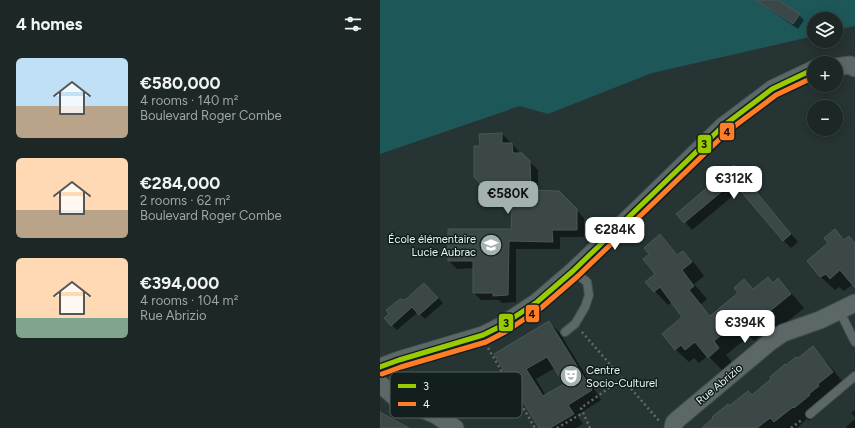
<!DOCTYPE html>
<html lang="en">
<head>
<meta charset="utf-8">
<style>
  :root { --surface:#1c2726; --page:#252f2e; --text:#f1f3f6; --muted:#a0a5a7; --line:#3a4443; --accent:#a3b1b0 }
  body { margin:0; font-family:Figtree,sans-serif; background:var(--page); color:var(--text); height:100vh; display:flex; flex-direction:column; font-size:15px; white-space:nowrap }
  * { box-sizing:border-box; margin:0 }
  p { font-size:13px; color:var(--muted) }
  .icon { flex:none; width:22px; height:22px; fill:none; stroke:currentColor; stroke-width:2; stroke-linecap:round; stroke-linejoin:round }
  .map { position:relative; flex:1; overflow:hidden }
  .drawer { display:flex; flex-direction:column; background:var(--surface); width:380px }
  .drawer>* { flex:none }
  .controls { position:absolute; left:427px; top:12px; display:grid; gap:8px }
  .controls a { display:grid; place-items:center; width:36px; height:36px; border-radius:50%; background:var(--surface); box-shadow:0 2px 10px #0003,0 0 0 1px var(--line); font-size:20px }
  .price { position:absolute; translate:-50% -34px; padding:0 9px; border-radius:8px; background:#fff; color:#222; font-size:13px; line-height:26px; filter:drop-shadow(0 1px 2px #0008) }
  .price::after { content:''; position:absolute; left:50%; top:24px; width:12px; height:9px; margin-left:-6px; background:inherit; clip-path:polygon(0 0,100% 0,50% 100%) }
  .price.active { background:var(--accent); color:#111 }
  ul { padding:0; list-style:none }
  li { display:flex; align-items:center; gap:12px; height:100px; padding:0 16px }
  li span { display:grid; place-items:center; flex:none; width:112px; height:80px; border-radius:6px; color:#555 }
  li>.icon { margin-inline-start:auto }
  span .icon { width:48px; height:48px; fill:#fffc; stroke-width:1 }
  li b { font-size:17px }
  h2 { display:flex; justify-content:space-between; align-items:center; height:48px; padding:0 16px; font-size:17px }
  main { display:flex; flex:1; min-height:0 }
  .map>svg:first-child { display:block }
</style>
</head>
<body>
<main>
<section class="drawer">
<h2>4 homes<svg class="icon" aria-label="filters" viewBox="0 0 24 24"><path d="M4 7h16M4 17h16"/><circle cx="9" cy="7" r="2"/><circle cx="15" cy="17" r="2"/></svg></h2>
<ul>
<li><span style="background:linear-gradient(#bfe0f5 60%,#b9a48a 0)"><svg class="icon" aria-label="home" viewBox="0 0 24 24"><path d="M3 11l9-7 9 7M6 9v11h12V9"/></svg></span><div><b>€580,000</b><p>4 rooms · 140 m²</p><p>Boulevard Roger Combe</p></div></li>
<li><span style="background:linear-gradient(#ffd9b3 65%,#b9a48a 0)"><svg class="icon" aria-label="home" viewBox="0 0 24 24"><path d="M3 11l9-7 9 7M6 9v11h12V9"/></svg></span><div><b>€284,000</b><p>2 rooms · 62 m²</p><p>Boulevard Roger Combe</p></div></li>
<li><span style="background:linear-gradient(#ffd9b3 75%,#7fa58c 0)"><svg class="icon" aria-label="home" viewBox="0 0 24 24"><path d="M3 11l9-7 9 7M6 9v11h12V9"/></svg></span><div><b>€394,000</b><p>4 rooms · 104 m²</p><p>Rue Abrizio</p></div></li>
</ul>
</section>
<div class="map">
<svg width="475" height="428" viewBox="0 0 475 428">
  <rect width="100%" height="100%" fill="#263433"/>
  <path fill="#1e5757" d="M0 0H475V26L456 30V19H434V36L272 73 168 114 140 106 0 154Z"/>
  <path fill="#0007" fill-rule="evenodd" d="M376 0H396L419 15 424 20 418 29Z
    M122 134 130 142V144H132L139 152 140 154H142L158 170V192H179L204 218V237H180V249H136V302L122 303 119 300H101L94 293V268L77 269 69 261 132 230 133 207 130 204H121L95 177 101 147 100 135Z
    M354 166 361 174 418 242 411 248 403 240 361 189 312 230 305 222Z
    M455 230 465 240 475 243V286L473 284 464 291 459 287 455 290 441 277 428 262 450 243Z
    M279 236 298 256 303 252 316 265 324 276 314 284 327 299 321 304 331 316 360 294 364 280 374 290 393 284 398 279 411 293 424 308 403 325 398 340 388 329 374 341 369 336 346 355 352 362 342 370 328 356 319 363 314 358 309 362 295 349 304 317 292 302 288 305 266 282 276 274 270 254Z
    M50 289 63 303 45 319 38 312 17 330 12 325 25 301Z
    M169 322 179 332 221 400 197 415 203 424 196 428H160L115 355ZM175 368 185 384 166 396 156 379Z
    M432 348 446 361 466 386 441 408 442 409 429 421 427 419 417 428H323L349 407 373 396Z
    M475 410V417L471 413Z
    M475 419V428H468L466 427Z"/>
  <path fill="#3c4848" stroke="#4b5757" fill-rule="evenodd" d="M376 0H398L420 14 413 24Z
    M122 133V143H132L133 153H142L150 161 151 190 179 191 197 209V230H172L173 242 129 241 128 295 113 296V293H93V261H68V229H131L132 208 121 197H113L94 177V146H100L99 134Z
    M354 165 411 234 403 241 353 182 304 223 296 214Z
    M455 229 464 240 469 236 475 243V288L460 270 450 279 446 274 440 277 427 261 448 243 444 238Z
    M280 234 297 255 303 251 312 262 302 270 314 286 309 290 330 316 358 293 354 288 364 279 373 289 388 277 393 283 398 278 411 294 390 311 395 317 384 327 375 316 360 329 355 323 334 341 339 348 328 358 315 342 305 350 301 345 295 350 282 334 302 317 280 287 274 292 265 282 275 274 263 259 269 254 264 248Z
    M44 283 58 298 39 315 32 307 11 326 4 318 9 314 6 310 20 299 25 300Z
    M169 321 212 390 188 405 194 414 170 428H159L114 354ZM167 357 184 384 163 396 146 369Z
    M433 346 453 372 438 384 439 386 429 394 430 395 414 408 413 407 394 422 390 418 377 428H322L333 418 332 417 348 404 349 406 368 391 372 395 391 379 390 377 405 364 406 365 416 357 418 358Z
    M0 412 29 428H0Z"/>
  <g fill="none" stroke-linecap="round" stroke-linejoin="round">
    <g stroke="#424f4e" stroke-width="10">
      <path id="lane" d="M459 310 475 342
        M185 332 195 324 205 307 209 295 207 282 193 271
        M430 414 475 376"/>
    </g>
    <g stroke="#424f4e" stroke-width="19">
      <path id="street" d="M456 67 470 65 475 68
        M0 367 19 360 103 335 121 326 157 302 193 271 258 209 343 126 392 89 434 69
        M0 384 15 397 56 415 75 428
        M293 428 294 423 298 419 390 342 403 333 440 320 475 303"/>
    </g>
    <path stroke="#626b6b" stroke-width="2.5" stroke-dasharray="2 3" stroke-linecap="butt" d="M202 332 280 422
      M108 348 155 428
      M20 376 72 386 112 390 129 384
      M112 390V399
      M177 428 203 413
      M210 428 201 408 243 378
      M411 428 423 419"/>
    <use href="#lane" stroke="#5c6767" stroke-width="8"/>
    <use href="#street" stroke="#5c6767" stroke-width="17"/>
    <g stroke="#131e1e" stroke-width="8">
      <path id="bus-1" d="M0 367 19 360 103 335 121 326 157 302 193 271 343 126 392 89 434 69"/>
    </g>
    <g stroke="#131e1e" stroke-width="8">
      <path id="bus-2" d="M2 374 21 367 106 342 125 332 161 308 198 276 348 131 396 95 434 77"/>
    </g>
    <use href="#bus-1" stroke="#9c0" stroke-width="5"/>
    <use href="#bus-2" stroke="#ff7d26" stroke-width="5"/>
  </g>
  <defs>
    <g id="school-disc" transform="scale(1.15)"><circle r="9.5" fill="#a3b1b0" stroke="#131e1e"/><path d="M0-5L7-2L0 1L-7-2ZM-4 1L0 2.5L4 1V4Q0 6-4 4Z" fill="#fff"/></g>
    <g id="theatre-disc" transform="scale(1.15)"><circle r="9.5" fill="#a3b1b0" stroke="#131e1e"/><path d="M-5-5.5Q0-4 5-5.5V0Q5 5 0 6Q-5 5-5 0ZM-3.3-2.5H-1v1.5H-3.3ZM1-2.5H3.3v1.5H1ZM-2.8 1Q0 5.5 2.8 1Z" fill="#fff"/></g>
  </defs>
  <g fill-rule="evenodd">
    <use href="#school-disc" x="111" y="245"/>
    <use href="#theatre-disc" x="191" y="376"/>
  </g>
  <g text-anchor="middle" stroke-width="3" stroke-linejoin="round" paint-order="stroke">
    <g font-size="11" fill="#e6f5f4" stroke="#131e1e" text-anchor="end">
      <text x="96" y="243">École élémentaire<tspan x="96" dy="13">Lucie Aubrac</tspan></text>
      <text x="206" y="374" text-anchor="start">Centre<tspan x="206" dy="13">Socio-Culturel</tspan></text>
    </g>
    <g font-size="11" fill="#e6f5f4" stroke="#131e1e">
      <text transform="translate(339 384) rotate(-40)" y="4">Rue Abrizio</text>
    </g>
  </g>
  <rect x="10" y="372" width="132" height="46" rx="6" fill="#131e1e" stroke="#525e5e" stroke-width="1"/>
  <rect x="18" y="384" width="18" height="4" fill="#9c0"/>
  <rect x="18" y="402" width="18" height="4" fill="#ff7d26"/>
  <g font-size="11" fill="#e6f5f4">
    <text x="43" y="390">3</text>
    <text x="43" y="408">4</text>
  </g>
  <g stroke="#131e1e" stroke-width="1.5">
    <rect x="339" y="122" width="16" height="19" rx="4" fill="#ff7d26"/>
    <rect x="317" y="134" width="15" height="20" rx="4" fill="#9c0"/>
    <rect x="145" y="304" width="15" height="19" rx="4" fill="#ff7d26"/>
    <rect x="118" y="313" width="16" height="19" rx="4" fill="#9c0"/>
  </g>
  <g font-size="11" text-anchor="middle" font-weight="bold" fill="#111">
    <text x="347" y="136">4</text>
    <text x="324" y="148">3</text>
    <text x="152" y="318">4</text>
    <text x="126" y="327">3</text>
  </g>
</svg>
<div class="controls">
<a><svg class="icon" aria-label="layers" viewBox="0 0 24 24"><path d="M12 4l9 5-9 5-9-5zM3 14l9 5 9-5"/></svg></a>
<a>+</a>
<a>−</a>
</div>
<b class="price" style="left:354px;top:200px">€312K</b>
<b class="price active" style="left:128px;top:215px">€580K</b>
<b class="price" style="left:235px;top:251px">€284K</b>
<b class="price" style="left:365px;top:344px">€394K</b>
</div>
</main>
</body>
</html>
